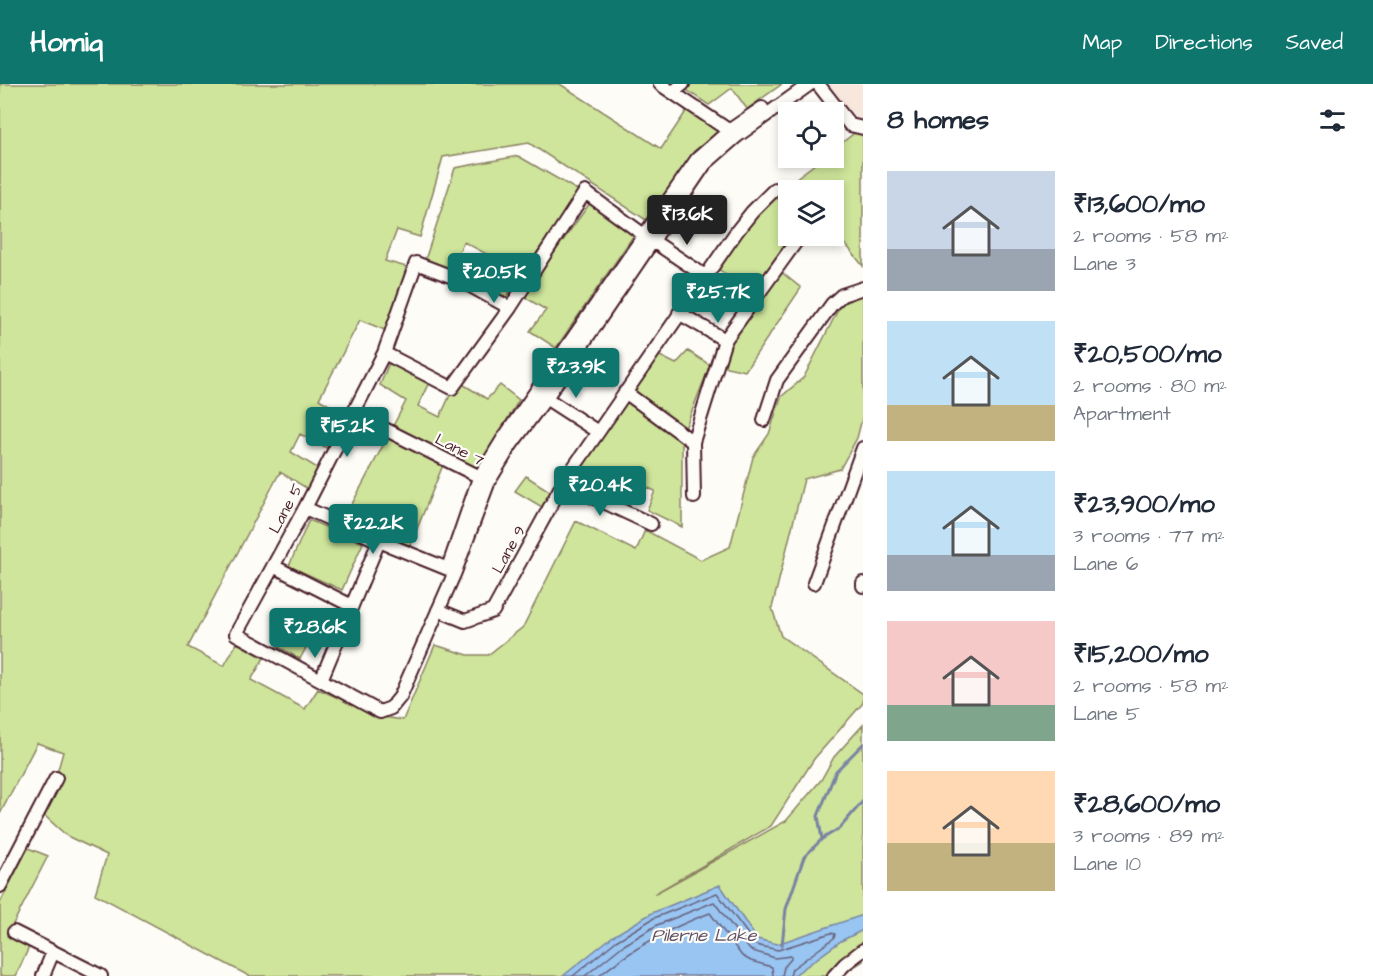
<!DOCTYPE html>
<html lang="en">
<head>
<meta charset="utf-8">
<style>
  :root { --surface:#fff; --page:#f6f6f7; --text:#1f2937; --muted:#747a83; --accent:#0f766e }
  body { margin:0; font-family:"Architects Daughter",sans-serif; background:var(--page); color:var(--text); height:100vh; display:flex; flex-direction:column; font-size:22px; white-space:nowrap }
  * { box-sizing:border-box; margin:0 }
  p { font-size:20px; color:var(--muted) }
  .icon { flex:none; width:33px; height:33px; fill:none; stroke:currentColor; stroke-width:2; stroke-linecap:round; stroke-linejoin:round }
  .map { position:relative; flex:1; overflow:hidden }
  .side { display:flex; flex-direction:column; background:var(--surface); width:510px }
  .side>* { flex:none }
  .tools { position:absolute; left:778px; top:18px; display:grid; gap:12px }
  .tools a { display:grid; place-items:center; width:66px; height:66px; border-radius:0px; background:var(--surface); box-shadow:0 3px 9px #0003; font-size:30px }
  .price { position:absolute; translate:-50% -51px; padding:0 14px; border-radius:6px; background:var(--accent); color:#fff; font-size:20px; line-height:39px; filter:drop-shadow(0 2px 3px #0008) }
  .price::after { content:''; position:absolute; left:50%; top:36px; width:18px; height:14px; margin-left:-9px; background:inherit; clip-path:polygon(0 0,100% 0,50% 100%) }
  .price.current { background:#222; color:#fff }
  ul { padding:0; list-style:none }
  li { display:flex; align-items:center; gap:18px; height:150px; padding:0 24px }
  li span { display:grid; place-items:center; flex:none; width:168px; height:120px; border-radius:0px; color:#555 }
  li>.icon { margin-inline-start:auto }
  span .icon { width:72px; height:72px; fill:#fffc; stroke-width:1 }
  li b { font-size:26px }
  h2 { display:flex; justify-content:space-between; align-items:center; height:72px; padding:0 24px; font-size:26px }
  header { display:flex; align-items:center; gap:36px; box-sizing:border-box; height:84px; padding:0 30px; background:var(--accent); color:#fff }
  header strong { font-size:28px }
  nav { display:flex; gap:33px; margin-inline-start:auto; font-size:21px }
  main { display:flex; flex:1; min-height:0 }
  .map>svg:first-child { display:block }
</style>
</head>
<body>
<header>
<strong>Homiq</strong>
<nav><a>Map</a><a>Directions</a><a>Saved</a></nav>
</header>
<main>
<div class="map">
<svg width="863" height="892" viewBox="0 0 863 892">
  <rect width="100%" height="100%" fill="#fdfcf7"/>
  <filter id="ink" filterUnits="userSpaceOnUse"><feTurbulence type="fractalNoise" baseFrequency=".0167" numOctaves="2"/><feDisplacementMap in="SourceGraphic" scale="12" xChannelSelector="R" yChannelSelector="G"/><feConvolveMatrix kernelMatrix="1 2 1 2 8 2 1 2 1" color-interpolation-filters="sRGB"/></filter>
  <g filter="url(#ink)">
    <path fill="#f7e7dc" d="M828 0H863V43Z"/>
    <path fill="#cee59b" stroke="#8c8263" stroke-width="1.5" d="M0 0H560L661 65 687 26 721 47 694 67 646 136 529 59 443 73 420 153 397 146 385 177 410 184 387 247 360 236 319 315 346 331 329 365 300 350 291 368 319 385 308 405 280 388 188 563 224 582 237 559 264 574 251 596 305 625 318 605 382 633 403 636 435 561 468 571H488L523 543 576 437 636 467 645 446 701 476 730 463 753 373 769 350 781 313 804 293 841 220 863 211V331L857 354 840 385 804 395 772 524 781 552 863 610V619L814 675 771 742 654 810 786 737 821 696 834 673 863 641V877L840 892H249L95 810 107 771 67 752 45 732 63 668 37 659 0 730Z
      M692 0H782L747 25 732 4 709 21 685 5Z
      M803 21 823 28H789V45L776 29Z
      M857 47 863 50V182L847 162 834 152V106H789V110L783 104 823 74H834V65Z
      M518 72 579 107 505 215 484 204 500 177 464 158 450 185 425 176 455 84Z
      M776 113 789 128V152H794L751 208 717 184 760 128Z
      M590 119 634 151 556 264 530 247 546 226 523 212Z
      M780 187 801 204 745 287 722 282 733 255Z
      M688 267 710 281 684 347 631 308 658 271 676 280Z
      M389 279 429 298 418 322 440 333 451 309 461 299 487 315 500 301 519 316 477 385 392 344 406 317 380 301Z
      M626 316 682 357V443L647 426 655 407 632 397 622 415 575 394Z
      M387 354 443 381 410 462 343 437Z
      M526 392 551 408 542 423 515 407Z
      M309 436 363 459 342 506 289 482Z
      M294 535 315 547 300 575 277 562Z
      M28 764 48 772 7 852 29 863 16 892H0V819Z"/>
    <path fill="#98c5f2" stroke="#7983a2" stroke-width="1.5" d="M720 801 757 855 777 860 863 831V846L841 857 793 892H563L613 852 652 829Z"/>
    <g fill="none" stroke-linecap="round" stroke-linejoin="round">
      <path stroke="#69617b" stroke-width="1.5" d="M573 892 616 857 654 834 717 809 756 861 778 866 831 849 835 850 834 854 792 885 790 892
        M585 892 621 863 657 841 714 818 750 866 775 874 791 872V875L784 883 782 892
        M599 892C633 864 669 844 710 829L742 872 751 877 772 883 773 892"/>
      <path stroke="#7983a2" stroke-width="3" d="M822 755 840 744 863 717
        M782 861 786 825 804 773 822 755 818 732 836 687 863 660"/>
      <g stroke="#4a1f2b" stroke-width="16">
        <path id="minor" d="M660 0 734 50
          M818 0 850 41 863 44
          M673 8 683 0
          M679 229 725 256
          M384 269 452 304 510 224 585 108 644 151 705 192
          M625 308 693 358
          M541 311 598 348
          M353 329 486 396
          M764 336 777 296 832 220 842 211 863 204
          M563 399 651 440
          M694 413 693 358 725 256 800 152
          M305 424 379 457 453 487
          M273 482 352 522
          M448 484 479 394 503 355 697 75 730 46 762 24
          M814 499 863 364
          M863 499V502
          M438 526 465 537 493 527 563 399 737 147 752 128 775 105
          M321 596 379 457
          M391 624 400 613 455 488 489 397 511 361 546 314 705 80 737 52 810 0
          M391 624 380 628 236 550 305 424 384 269 416 179 458 195 510 224
          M0 802 56 694
          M14 848 101 892
          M43 892 53 868
          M834 892 845 880 863 866"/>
      </g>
      <use href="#minor" stroke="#fdfcf7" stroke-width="12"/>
    </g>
  </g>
  <g text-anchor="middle" stroke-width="4.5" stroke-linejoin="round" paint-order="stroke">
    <g font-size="16" fill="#4a1f2b" stroke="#fdfcf7">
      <text transform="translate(460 365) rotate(27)" y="6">Lane 7</text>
      <text transform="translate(285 424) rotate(-62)" y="6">Lane 5</text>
      <text transform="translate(508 465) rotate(-61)" y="6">Lane 9</text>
    </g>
    <g font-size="18" font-style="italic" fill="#615167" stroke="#fdfcf7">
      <text x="704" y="857">Pilerne Lake</text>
    </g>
  </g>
</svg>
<div class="tools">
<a><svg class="icon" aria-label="locate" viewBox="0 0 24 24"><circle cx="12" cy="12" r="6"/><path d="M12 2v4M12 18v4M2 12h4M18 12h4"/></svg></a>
<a><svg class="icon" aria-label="layers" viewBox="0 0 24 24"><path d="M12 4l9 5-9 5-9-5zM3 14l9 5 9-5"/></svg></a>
</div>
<b class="price current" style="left:687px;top:162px">₹13.6K</b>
<b class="price" style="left:494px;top:220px">₹20.5K</b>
<b class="price" style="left:718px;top:240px">₹25.7K</b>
<b class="price" style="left:576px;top:315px">₹23.9K</b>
<b class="price" style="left:347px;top:374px">₹15.2K</b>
<b class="price" style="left:600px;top:433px">₹20.4K</b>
<b class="price" style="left:373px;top:471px">₹22.2K</b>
<b class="price" style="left:315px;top:575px">₹28.6K</b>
</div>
<section class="side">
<h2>8 homes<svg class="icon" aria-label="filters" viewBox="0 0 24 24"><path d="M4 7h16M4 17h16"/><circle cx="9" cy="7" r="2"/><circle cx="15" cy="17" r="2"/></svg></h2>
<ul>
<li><span style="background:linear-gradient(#c9d6e8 65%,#9aa5b1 0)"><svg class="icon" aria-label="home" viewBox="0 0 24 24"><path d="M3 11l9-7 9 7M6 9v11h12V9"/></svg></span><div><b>₹13,600/mo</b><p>2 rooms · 58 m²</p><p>Lane 3</p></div></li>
<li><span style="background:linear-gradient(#bfe0f5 70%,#c2b280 0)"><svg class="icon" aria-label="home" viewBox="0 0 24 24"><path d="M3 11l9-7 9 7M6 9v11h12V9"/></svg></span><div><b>₹20,500/mo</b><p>2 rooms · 80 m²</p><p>Apartment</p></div></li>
<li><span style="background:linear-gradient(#bfe0f5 70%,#9aa5b1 0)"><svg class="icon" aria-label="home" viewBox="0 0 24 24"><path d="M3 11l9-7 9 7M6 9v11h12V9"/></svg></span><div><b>₹23,900/mo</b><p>3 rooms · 77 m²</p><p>Lane 6</p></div></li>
<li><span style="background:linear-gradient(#f6c9c9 70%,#7fa58c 0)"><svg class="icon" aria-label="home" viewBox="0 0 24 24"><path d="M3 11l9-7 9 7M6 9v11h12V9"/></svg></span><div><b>₹15,200/mo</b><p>2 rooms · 58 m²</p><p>Lane 5</p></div></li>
<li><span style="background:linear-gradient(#ffd9b3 60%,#c2b280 0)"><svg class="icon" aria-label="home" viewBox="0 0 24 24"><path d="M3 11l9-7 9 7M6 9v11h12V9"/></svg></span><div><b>₹28,600/mo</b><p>3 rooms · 89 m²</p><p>Lane 10</p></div></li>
</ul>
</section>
</main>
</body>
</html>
